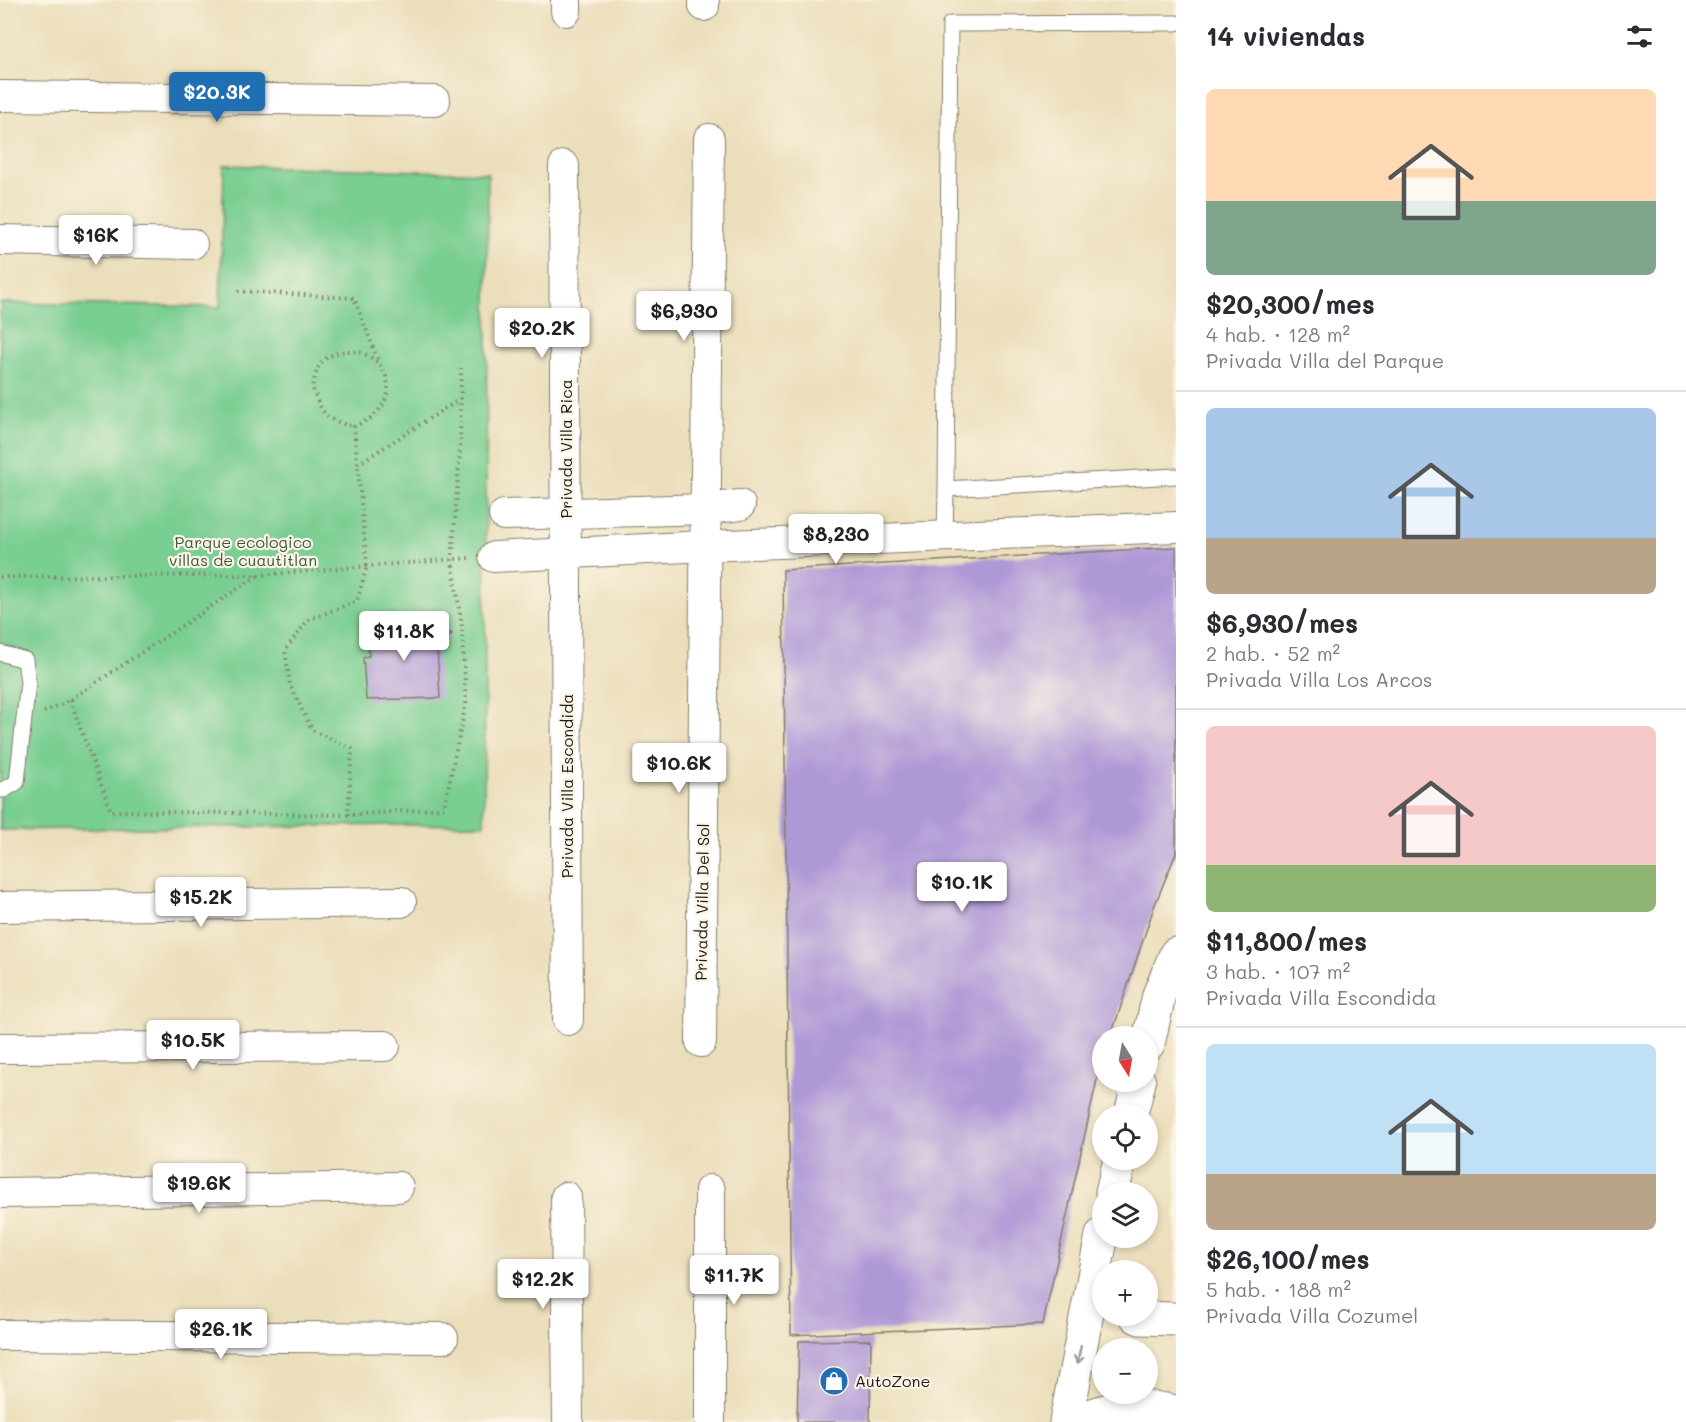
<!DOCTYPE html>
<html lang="es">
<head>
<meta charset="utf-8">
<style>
  :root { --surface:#fff; --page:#f7f7f7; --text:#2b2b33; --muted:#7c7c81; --line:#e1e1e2; --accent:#1f6fb2 }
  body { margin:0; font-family:Mali,sans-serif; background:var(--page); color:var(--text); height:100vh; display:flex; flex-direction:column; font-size:22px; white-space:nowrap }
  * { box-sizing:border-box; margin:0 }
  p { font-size:20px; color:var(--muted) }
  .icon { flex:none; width:33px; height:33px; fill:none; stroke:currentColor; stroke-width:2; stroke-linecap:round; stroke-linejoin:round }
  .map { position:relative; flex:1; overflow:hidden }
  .side { display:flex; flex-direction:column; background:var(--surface); width:510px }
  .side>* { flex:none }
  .needle { width:39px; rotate:169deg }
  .tools { position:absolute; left:1092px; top:1026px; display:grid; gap:12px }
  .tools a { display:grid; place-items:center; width:66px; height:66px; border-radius:50%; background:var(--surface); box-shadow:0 3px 9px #0003; font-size:30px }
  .price { position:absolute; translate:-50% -51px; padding:0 14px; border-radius:6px; background:#fff; color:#222; font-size:20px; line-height:39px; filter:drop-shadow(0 2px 3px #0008) }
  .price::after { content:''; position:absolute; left:50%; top:36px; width:18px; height:14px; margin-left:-9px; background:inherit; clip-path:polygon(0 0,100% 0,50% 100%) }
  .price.on { background:var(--accent); color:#fff }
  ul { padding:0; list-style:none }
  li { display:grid; align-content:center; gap:12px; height:318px; padding:0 30px }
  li+li { border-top:2px solid var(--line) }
  li span { display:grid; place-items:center; height:186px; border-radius:9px; color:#555 }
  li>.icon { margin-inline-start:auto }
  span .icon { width:108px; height:108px; fill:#fffc; stroke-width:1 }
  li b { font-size:26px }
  h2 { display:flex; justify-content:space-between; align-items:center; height:72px; padding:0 30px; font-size:26px }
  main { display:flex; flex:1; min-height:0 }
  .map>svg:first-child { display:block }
</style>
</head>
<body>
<main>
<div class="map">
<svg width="1176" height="1422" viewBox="0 0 1176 1422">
  <rect width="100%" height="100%" fill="#fcf5e5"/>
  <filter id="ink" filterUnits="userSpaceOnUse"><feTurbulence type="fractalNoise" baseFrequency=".0167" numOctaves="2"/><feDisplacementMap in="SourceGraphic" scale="12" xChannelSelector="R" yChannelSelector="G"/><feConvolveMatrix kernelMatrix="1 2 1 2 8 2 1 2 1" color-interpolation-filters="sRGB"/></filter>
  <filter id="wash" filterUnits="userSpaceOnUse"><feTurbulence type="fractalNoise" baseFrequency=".008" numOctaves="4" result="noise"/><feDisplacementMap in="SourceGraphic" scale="24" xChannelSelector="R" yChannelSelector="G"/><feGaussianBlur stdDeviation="1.35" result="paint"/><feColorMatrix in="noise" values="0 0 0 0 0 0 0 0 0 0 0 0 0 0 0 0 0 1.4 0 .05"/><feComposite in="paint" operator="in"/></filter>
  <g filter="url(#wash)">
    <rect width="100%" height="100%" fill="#ebdebb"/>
    <path fill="#79ce92" stroke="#4a7557" stroke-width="1.5" d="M224 165 488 173 484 824 0 830V303L220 307Z"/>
    <g id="blocks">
      <path fill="#ae99d7" d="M1176 547V853L1154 907 1111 1036H1102V1061L1098 1075 1043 1324 791 1335 783 570Z
        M408 614 452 634 437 648 440 698 366 700 363 657 369 656 366 630 408 632Z
        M871 1340 870 1422H797L799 1341Z"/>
    </g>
  </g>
  <g filter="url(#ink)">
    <use href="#blocks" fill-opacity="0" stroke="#847d6c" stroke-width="1.5"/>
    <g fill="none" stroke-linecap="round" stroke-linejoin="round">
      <g stroke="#847d6c" stroke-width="17">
        <path id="lane" d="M1176 23 950 24 946 489 1176 476
          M945 536 946 489
          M0 653 25 660 28 682 17 782 4 790H0"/>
      </g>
      <g stroke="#847d6c" stroke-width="32">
        <path id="street" d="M566 0V11
          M704 0V6
          M0 96 435 101
          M564 166 568 1020
          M0 240 192 244
          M504 515 707 509 740 505
          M494 557 705 546 1176 527
          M0 907 401 902
          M701 1042 709 139
          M0 1048 385 1046
          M0 1193 398 1187
          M566 1197 568 1422
          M0 1335 443 1338
          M710 1422V1190"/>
      </g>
      <g stroke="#847d6c" stroke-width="35">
        <path id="secondary" d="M1148 1044 1159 995 1176 954
          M1131 1114 1139 1082
          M1112 1192 1120 1160
          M1136 1316 1140 1318 1176 1319
          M1066 1422 1102 1235
          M1077 1422C1108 1405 1142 1404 1176 1412"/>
      </g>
      <path stroke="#847d6c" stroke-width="4" stroke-dasharray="1.5 4.5" stroke-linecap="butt" d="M238 291 354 298 378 360
        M358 464 460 399
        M0 577 259 575 469 558
        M70 700 111 811 348 815 444 808 466 703 462 627 452 560 460 450 461 368
        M44 712 70 700 257 576
        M348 815 352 749 312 730 290 685 285 650 308 620 357 601 367 566 354 427C361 423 369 420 374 415 413 381 362 329 323 361 317 365 315 378 312 386 322 414 324 419 354 427"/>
      <use href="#lane" stroke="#fff" stroke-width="15"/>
      <use href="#street" stroke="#fff" stroke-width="30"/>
      <use href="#secondary" stroke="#fff" stroke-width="33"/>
    </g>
    <defs><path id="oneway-shaft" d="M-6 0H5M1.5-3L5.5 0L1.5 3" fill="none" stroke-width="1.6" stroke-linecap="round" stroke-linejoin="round" transform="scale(1.5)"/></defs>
    <use stroke="#999" href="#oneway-shaft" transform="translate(1079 1355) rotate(101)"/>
  </g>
  <defs>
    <g id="shop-disc" transform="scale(1.5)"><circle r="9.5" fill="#1f6fb2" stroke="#fcf5e5"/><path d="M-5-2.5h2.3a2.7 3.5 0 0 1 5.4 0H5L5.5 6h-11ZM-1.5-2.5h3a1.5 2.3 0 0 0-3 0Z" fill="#fff"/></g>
  </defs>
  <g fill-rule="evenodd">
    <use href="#shop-disc" x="834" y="1381"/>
  </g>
  <g text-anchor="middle" stroke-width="4.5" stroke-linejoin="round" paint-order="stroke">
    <g font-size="16" fill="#1c1c1c" stroke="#fcf5e5">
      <text transform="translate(566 449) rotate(-90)" y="6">Privada Villa Rica</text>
      <text transform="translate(567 786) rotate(-90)" y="6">Privada Villa Escondida</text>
      <text transform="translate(702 902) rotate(-89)" y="6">Privada Villa Del Sol</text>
    </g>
    <g font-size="16" fill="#3d5a45" stroke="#fcf5e5">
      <text x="243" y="548">Parque ecologico<tspan x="243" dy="18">villas de cuautitlan</tspan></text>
    </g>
    <g font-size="16" fill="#1c1c1c" stroke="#fcf5e5" text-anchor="start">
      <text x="855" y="1387">AutoZone</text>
    </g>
  </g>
</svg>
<div class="tools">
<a><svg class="needle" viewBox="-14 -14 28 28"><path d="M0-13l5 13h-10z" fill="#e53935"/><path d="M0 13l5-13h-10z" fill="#7c7c81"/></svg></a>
<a><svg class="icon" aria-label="locate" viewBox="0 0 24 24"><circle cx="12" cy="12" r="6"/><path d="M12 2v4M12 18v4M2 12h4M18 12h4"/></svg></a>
<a><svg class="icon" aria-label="layers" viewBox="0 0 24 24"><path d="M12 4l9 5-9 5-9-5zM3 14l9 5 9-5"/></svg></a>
<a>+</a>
<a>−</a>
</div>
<b class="price on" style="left:217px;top:123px">$20.3K</b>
<b class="price" style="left:96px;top:266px">$16K</b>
<b class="price" style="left:684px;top:342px">$6,930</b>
<b class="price" style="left:542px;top:359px">$20.2K</b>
<b class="price" style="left:836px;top:565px">$8,230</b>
<b class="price" style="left:404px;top:662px">$11.8K</b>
<b class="price" style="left:679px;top:794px">$10.6K</b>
<b class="price" style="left:962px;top:913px">$10.1K</b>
<b class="price" style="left:201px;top:928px">$15.2K</b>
<b class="price" style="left:193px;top:1071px">$10.5K</b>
<b class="price" style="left:199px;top:1214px">$19.6K</b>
<b class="price" style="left:734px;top:1306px">$11.7K</b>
<b class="price" style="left:543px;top:1310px">$12.2K</b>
<b class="price" style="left:221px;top:1360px">$26.1K</b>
</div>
<section class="side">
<h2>14 viviendas<svg class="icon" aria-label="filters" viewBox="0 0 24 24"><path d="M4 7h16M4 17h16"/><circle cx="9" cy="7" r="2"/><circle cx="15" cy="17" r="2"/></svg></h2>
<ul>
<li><span style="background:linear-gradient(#ffd9b3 60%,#7fa58c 0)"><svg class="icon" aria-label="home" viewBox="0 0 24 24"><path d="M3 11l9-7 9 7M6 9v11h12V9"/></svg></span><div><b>$20,300/mes</b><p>4 hab. · 128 m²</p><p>Privada Villa del Parque</p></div></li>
<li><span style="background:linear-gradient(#a9c7e8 70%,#b9a48a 0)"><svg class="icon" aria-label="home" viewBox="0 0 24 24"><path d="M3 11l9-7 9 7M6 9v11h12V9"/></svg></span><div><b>$6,930/mes</b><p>2 hab. · 52 m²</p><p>Privada Villa Los Arcos</p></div></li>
<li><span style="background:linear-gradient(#f6c9c9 75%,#8fb573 0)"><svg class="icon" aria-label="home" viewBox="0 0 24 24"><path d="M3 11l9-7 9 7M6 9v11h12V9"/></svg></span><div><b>$11,800/mes</b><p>3 hab. · 107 m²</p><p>Privada Villa Escondida</p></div></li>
<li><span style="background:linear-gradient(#bfe0f5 70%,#b9a48a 0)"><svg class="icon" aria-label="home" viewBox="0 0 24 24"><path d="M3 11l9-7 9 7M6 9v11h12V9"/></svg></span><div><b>$26,100/mes</b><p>5 hab. · 188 m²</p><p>Privada Villa Cozumel</p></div></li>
</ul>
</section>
</main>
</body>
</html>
